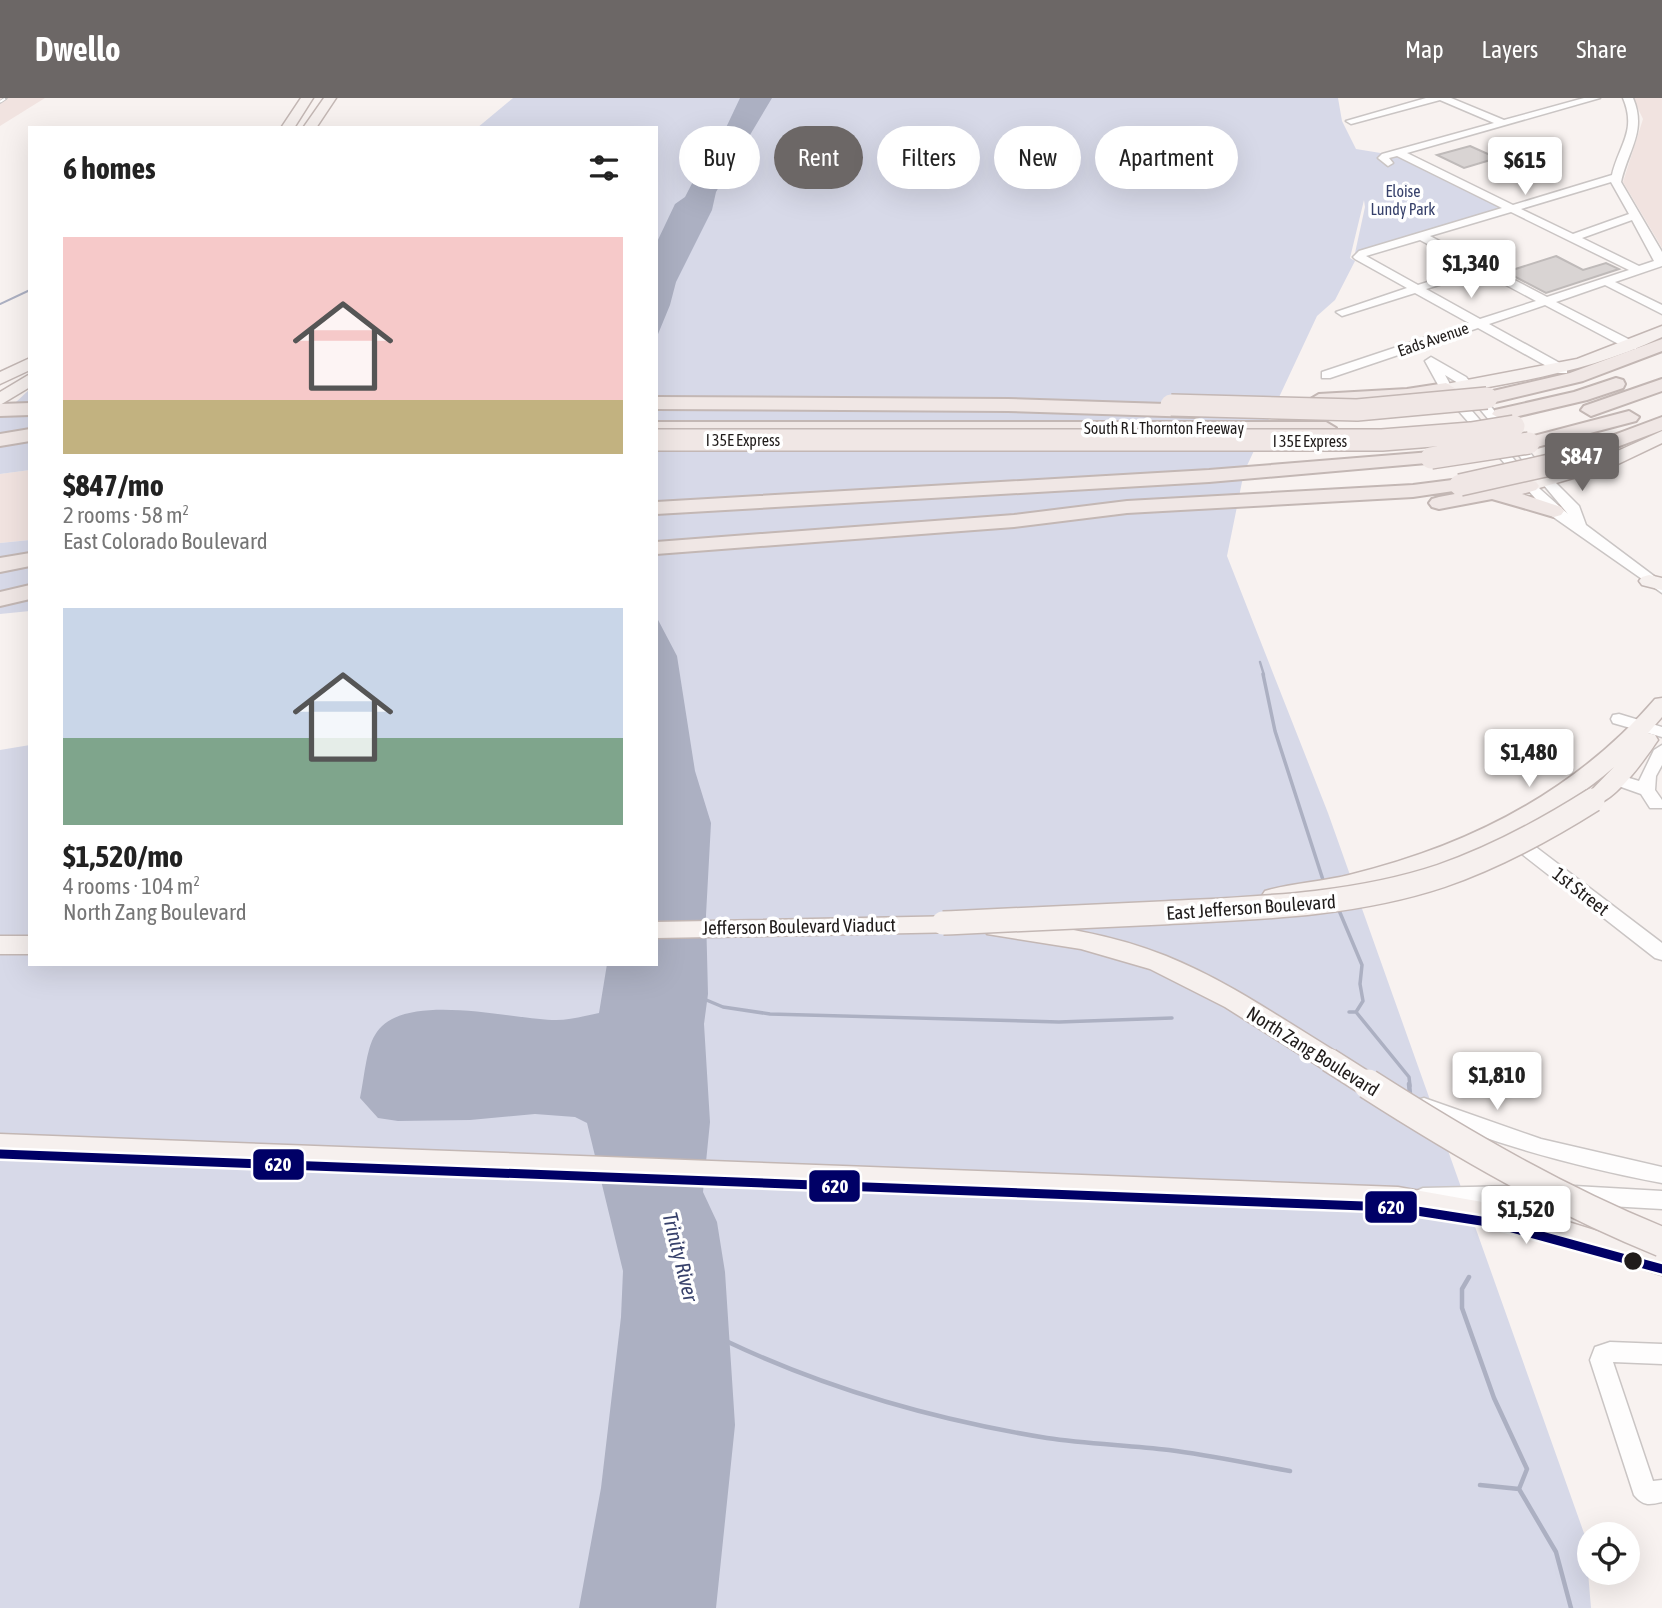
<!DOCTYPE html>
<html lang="en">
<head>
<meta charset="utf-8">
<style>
  :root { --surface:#fff; --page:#f2f2f2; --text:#222; --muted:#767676; --accent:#6c6766 }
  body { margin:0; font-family:"Asap Condensed",sans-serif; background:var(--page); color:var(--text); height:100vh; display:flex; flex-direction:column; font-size:26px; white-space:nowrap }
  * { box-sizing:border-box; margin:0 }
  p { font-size:23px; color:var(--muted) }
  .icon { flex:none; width:38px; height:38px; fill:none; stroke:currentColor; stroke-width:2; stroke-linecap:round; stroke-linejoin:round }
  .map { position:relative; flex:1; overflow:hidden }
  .drawer { position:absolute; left:28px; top:28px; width:630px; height:840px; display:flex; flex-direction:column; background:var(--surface); border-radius:0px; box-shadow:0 7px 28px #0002 }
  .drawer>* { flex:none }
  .banner { position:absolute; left:679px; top:28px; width:665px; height:63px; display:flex; gap:14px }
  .tools { position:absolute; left:1577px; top:1424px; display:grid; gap:14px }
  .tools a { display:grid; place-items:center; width:63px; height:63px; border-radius:50%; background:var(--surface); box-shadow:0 7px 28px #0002; font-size:35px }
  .price { position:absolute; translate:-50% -60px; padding:0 16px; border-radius:7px; background:#fff; color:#222; font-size:23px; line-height:46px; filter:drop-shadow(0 2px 4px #0008) }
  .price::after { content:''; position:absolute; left:50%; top:42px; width:21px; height:16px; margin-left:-10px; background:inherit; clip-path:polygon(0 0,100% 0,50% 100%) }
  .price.active { background:var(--accent); color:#fff }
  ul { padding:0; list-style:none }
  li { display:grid; align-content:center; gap:14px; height:371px; padding:0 35px }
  li span { display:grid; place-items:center; height:217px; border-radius:0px; color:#555 }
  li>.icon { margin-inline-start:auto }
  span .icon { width:126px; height:126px; fill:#fffc; stroke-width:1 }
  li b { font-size:30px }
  h2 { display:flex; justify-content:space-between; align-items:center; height:84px; padding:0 35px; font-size:30px }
  .chip { padding:0 24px; border-radius:32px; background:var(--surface); box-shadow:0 7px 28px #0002; font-size:24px; line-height:63px }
  .chip.active { background:var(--accent); color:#fff }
  header { display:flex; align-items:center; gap:42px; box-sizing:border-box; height:98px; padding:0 35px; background:var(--accent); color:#fff }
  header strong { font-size:33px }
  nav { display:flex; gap:38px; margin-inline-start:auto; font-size:24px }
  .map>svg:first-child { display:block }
</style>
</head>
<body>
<header>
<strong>Dwello</strong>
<nav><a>Map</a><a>Layers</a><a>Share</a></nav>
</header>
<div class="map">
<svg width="1662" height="1510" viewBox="0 0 1662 1510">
  <rect width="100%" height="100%" fill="#f8f2f0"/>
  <path fill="#f1e3e0" d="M0 0H45L0 28Z
    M1633 0H1662V150L1623 84 1643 21Z
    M30 372V442L0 445V376Z"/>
  <path fill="#d7d9e8" d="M513 0H1338L1342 23 1356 51 1399 58 1504 110 1355 155 1365 109 1364 102 1350 160 1355 163 1335 202 1317 218 1244 374 1227 458 1328 715 1585 1438 1591 1510H0V652L30 647V866H656V30H477Z
    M30 291V372L0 376V319Z
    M30 442V513L0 516V445Z"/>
  <path fill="#acb0c2" d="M740 0H772L716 94 712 112 676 184 670 207 656 241V146L675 106 685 99 702 66 723 36Z
    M656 518 677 558 695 673 711 725 706 817 708 896 704 926 710 1024 703 1094 717 1124 725 1174 735 1327 716 1510H579L601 1390 621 1219 623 1173 587 1025 575 1019 535 1016 470 1022 398 1023 378 1020 360 1000C364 983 366 951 375 937 401 891 513 922 556 922 570 922 585 918 599 915L607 866H656Z"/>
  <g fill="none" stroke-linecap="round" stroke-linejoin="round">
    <path stroke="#acb0c2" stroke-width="2" d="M0 206 30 192"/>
    <path stroke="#acb0c2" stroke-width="2.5" d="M1260 564 1264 577"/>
    <path stroke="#acb0c2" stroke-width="3.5" d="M1263 576 1275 633 1324 785
      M1338 810 1362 867 1360 886 1363 903 1356 914
      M704 901 723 909 770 916 1059 924 1172 920
      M1349 914H1356
      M1356 914 1409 979 1410 988"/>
    <path stroke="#acb0c2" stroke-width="4.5" d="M1409 986 1410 996
      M1469 1179 1462 1191V1210L1494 1300 1527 1371 1519 1391
      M726 1243C827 1291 936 1322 1047 1340 1087 1346 1128 1347 1169 1352 1210 1357 1250 1366 1290 1373
      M1480 1387 1519 1391
      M1519 1391 1556 1454 1571 1510"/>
  </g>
  <path fill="#d9d4d3" stroke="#bfbab9" stroke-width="2" d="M1470 48 1497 60 1464 70 1437 57Z
    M1556 158 1583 172 1606 165 1619 171 1546 195 1506 174Z"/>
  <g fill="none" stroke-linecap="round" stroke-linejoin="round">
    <g stroke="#cac5c4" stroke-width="3">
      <path id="minor" d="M1426 0H1451L1504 22 1584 0H1600L1407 55 1513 107 1612 77C1619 47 1637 33 1623 0H1633C1647 33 1628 52 1621 84L1662 154V168L1615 184 1662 207V216L1605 187 1556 204 1636 245V251H1628L1545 207 1489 226 1567 269V275H1559L1478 230 1330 280H1322V274L1469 225 1415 195 1342 218 1336 214 1407 190 1355 161 1353 159 1359 153 1502 110 1397 58 1389 60 1393 65 1388 68 1378 60 1382 56 1494 25 1440 2 1351 26 1346 23ZM1611 84 1629 116 1573 136 1521 111ZM1511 114 1629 172 1547 199 1430 138ZM1632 122 1654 163 1639 168 1582 140ZM1420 142 1473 170 1418 187 1366 158ZM1482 174 1536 203 1480 221 1426 191Z
        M1431 259 1466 279 1552 381 1579 408 1586 427 1662 484V495L1549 416 1442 294 1425 263ZM1445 277 1458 285 1568 416 1540 391 1452 290Z
        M1619 616 1662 629V639L1613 625 1611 621 1613 617Z
        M1662 647V667L1656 678 1655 692 1662 702V710H1650L1641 696 1610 685 1608 681 1616 676 1639 683 1654 652Z
        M1510 732 1516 734 1662 845V862L1655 860 1504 742 1501 738 1504 734Z
        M1424 1000 1541 1041 1662 1069V1085C1578 1069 1496 1047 1417 1014L1414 1008 1417 1002Z
        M1557 1087 1662 1093V1111L1557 1105 1423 1108 1416 1105 1412 1099 1416 1093 1423 1090Z
        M1610 1244 1662 1246V1266L1613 1264 1653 1383 1662 1382V1404C1649 1407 1643 1408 1634 1397L1590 1262 1595 1249Z"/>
    </g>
    <g stroke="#c3b7b4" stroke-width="3">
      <path id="major" d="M301 0H313L294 30H281Z
        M324 0H336L316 30H303Z
        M1662 228V239C1594 272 1520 284 1446 296L1438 291 1446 286 1577 261Z
        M30 260V272L0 286V274Z
        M30 276V289L0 307V294Z
        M1662 333V345L1614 368 1529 393 1520 388 1523 384 1602 360Z
        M1649 477 1662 480V492L1642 487 1639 483 1642 479Z
        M1662 600V619L1648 635 1655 637 1658 642C1645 661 1609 714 1585 707L1582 702 1614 669C1536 737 1429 776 1328 798 1309 802 1284 810 1265 805L1261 799 1265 793C1292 785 1321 784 1349 777 1468 748 1574 695 1655 601Z
        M961 818 969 820 973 826 969 832 961 834 656 840V824Z
        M995 822C1053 827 1112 836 1166 858 1228 883 1282 921 1338 955L1342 962 1338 969 1329 972 1320 969 1225 909 1150 871 1081 851 987 836 983 830 987 824Z
        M0 838H30V856H0Z
        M0 1036 1398 1089 1533 1113 1662 1153V1177L1533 1137 1398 1111 0 1058Z"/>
    </g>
    <g stroke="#c3b7b4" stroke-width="4">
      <path id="highway" d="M1662 241V253L1583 283 1487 306 1477 300 1480 296 1570 275Z
        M1616 280 1623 282 1625 286 1623 290 1587 302 1502 322 1492 316 1495 312 1574 294Z
        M1662 281V293L1591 318 1581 312 1584 308Z
        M1446 285 1456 291 1453 295 1407 303 1319 308 1309 302 1319 296 1407 291Z
        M656 299 1008 301 1197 307 1207 313 1197 319 1008 313 656 311Z
        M30 305V317L0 318V306Z
        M1629 313 1639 319 1636 323 1529 351 1522 349 1519 345 1522 341Z
        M1662 319V332L1561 370H1547L1544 366 1547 362Z
        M656 324H1326L1336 330 1326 336H656Z
        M30 331V343L0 348V336Z
        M1431 354 1438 356 1441 360 1438 364 1209 384 656 416V404L1209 372Z
        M1460 381 1467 383 1470 387 1467 391 1413 399 1127 415 1014 429 656 456V444L1014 417 1127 403 1413 387Z
        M1529 382 1536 384 1539 388 1536 392 1522 396 1561 409 1564 413 1561 417 1554 419 1492 401 1439 411 1432 409 1429 405 1432 401 1439 399Z
        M30 455V468L0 474V460Z
        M30 487V501L0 508V494Z"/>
    </g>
    <use href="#minor" fill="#fefdfd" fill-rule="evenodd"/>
    <use href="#major" fill="#f6f0ee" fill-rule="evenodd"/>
    <use href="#highway" fill="#f0e7e5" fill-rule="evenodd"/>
    <g stroke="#c6c4c4" stroke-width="3.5">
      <path id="rail" d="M0 4 6 0"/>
    </g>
    <use href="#rail" stroke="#fff" stroke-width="2" stroke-dasharray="6" stroke-linecap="butt"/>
    <g stroke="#c3b7b4" stroke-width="26" stroke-linecap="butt">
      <path id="major-bridge-far1" d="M943 825C1016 822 1089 818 1161 815 1255 810 1351 808 1441 778 1496 759 1544 733 1593 702
        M1329 962 1370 988"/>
    </g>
    <g stroke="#c3b7b4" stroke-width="32" stroke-linecap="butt">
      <path id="major-bridge" d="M1368 986C1462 1046 1558 1102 1662 1144"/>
    </g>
    <g stroke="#c3b7b4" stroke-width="24" stroke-linecap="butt">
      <path id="highway-bridge" d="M1171 307 1357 312 1487 300
        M656 342H1382L1471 335 1514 328
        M1431 360 1529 345
        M1460 387 1554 366"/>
    </g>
    <use href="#major-bridge-far1" stroke="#f6f0ee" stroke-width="23"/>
    <use href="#major-bridge" stroke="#f6f0ee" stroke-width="29"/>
    <use href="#highway-bridge" stroke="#f0e7e5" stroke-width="21"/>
    <g stroke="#fff" stroke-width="14">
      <path id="tram-1" d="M0 1056 1391 1109 1494 1125 1662 1171"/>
    </g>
    <use href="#tram-1" stroke="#006" stroke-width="9"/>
  </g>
  <circle fill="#201c1b" stroke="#fff" stroke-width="2.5" cx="1633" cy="1163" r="10"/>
  <g text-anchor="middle" stroke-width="7" stroke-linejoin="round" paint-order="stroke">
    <g font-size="16" fill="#36406a" stroke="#fff">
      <text x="1403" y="99">Eloise<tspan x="1403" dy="18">Lundy Park</tspan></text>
    </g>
    <g font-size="16" fill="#201c1b" stroke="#fff">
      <text transform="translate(1433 241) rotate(-19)" y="6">Eads Avenue</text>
      <text x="1164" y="336">South R L Thornton Freeway</text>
      <text x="743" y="348">I 35E Express</text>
      <text x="1310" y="349">I 35E Express</text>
    </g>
    <g font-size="19" fill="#201c1b" stroke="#fff">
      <text transform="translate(1581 793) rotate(38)" y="7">1st Street</text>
      <text transform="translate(1251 809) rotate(-4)" y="7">East Jefferson Boulevard</text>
      <text transform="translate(799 828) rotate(-1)" y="7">Jefferson Boulevard Viaduct</text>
      <text transform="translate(1313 953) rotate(32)" y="7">North Zang Boulevard</text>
    </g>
    <g font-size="21" font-style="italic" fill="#37416b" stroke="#fff">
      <text transform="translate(680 1159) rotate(76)" y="7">Trinity River</text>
    </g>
  </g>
  <g stroke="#fff" stroke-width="2.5">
    <rect x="252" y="1050" width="53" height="33" rx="7" fill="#006"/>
    <rect x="808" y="1071" width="53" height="34" rx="7" fill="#006"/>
    <rect x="1364" y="1092" width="54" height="34" rx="7" fill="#006"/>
  </g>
  <g font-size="19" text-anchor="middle" font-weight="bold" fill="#fff">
    <text x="278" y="1073">620</text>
    <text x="835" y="1095">620</text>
    <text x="1391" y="1116">620</text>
  </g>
</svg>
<div class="tools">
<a><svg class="icon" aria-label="locate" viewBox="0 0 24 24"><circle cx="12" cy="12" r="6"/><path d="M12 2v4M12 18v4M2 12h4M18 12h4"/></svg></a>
</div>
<b class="price" style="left:1525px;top:99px">$615</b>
<b class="price" style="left:1471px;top:202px">$1,340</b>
<b class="price active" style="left:1582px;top:395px">$847</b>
<b class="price" style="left:1529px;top:691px">$1,480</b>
<b class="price" style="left:1497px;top:1014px">$1,810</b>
<b class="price" style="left:1526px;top:1148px">$1,520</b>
<div class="banner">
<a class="chip">Buy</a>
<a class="chip active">Rent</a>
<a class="chip">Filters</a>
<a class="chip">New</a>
<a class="chip">Apartment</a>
</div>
<section class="drawer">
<h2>6 homes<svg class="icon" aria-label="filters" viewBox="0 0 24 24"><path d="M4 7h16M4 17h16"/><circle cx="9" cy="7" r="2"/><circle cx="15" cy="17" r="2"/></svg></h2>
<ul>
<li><span style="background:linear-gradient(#f6c9c9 75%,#c2b280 0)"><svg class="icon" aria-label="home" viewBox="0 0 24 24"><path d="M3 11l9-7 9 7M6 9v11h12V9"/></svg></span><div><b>$847/mo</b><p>2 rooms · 58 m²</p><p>East Colorado Boulevard</p></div></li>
<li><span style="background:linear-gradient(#c9d6e8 60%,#7fa58c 0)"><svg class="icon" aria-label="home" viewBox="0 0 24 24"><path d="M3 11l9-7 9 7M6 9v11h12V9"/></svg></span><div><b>$1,520/mo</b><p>4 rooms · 104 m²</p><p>North Zang Boulevard</p></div></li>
</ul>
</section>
</div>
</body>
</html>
